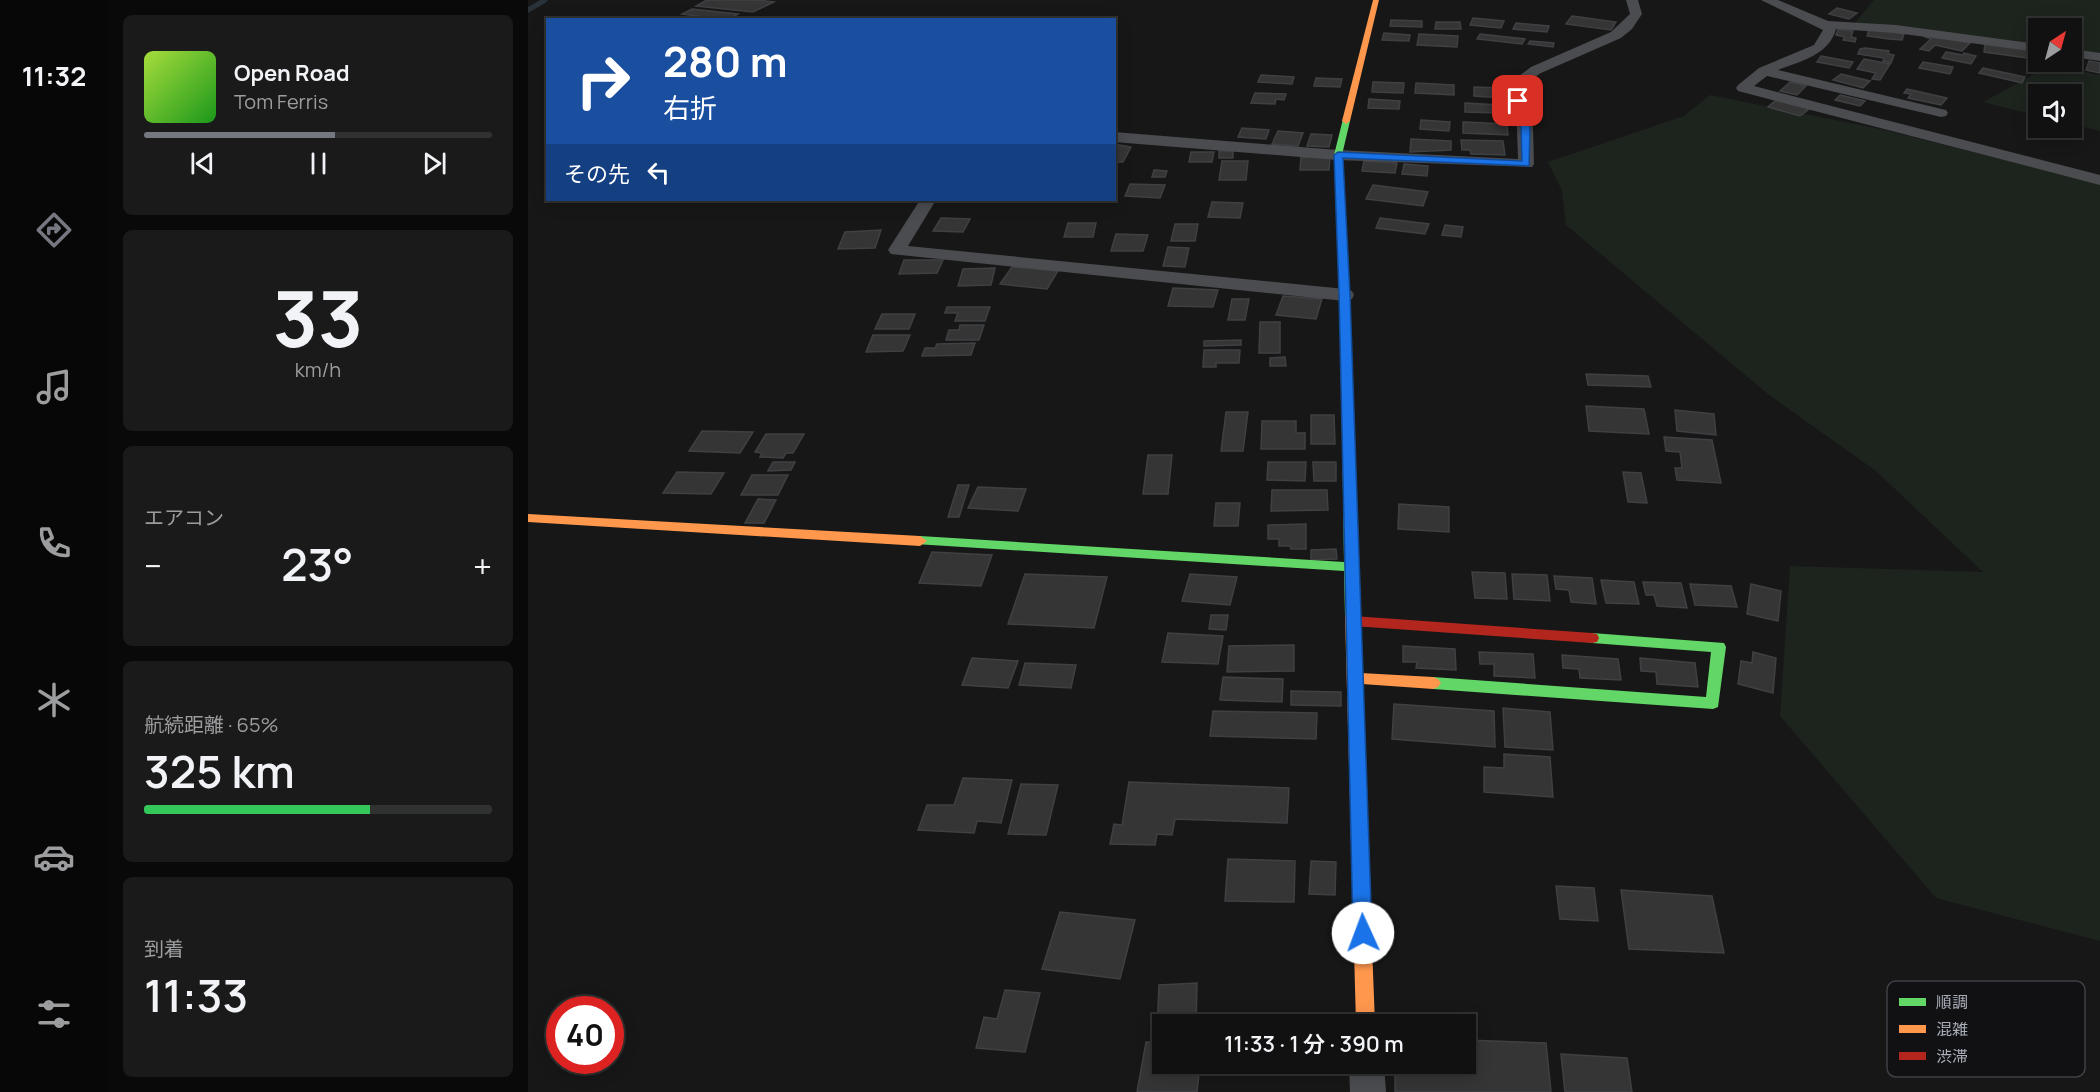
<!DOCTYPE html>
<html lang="ja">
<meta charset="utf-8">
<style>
body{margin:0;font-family:Manrope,"Noto Sans JP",sans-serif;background:#1a1a1a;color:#f1f3f6;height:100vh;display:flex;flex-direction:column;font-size:22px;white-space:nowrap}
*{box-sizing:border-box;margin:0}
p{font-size:20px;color:#9c9d9f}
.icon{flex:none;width:33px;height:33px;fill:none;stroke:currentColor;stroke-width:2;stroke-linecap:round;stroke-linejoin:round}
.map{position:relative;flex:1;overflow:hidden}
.sheet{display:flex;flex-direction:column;gap:15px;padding:15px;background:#090909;width:420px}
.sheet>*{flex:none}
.banner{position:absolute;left:18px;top:18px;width:570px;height:183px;border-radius:0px;box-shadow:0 3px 15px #0003,0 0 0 2px #303131;background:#1a4fa0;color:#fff;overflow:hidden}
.needle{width:39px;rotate:36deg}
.buttons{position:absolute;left:1500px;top:18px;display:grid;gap:12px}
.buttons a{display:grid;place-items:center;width:54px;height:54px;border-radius:0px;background:#111;box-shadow:0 3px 15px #0003,0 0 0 2px #303131;font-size:30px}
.speed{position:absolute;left:18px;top:996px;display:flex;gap:12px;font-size:30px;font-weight:700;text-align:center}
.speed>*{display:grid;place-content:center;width:78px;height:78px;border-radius:50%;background:#111;box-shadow:0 3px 15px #0003,0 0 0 2px #303131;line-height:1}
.speed .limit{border:9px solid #d22;background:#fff;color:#111}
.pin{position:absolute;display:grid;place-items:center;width:51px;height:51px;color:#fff;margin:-26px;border-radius:12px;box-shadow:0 3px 9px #0006}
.me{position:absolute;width:66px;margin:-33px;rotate:358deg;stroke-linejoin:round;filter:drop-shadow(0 0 4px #0008)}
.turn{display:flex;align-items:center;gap:21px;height:126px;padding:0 18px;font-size:27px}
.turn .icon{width:78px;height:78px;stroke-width:2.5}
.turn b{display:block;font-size:42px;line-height:51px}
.then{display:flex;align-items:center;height:57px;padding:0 18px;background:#0003;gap:12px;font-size:22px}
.big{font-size:45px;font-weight:600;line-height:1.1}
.sheet .widget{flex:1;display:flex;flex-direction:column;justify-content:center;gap:9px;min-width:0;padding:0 21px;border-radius:9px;background:#1a1a1a}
.sheet .dial{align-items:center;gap:0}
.dial b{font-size:78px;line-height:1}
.song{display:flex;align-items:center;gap:18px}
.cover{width:72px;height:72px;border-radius:9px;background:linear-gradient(135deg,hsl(80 70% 55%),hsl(120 70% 35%))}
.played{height:6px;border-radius:3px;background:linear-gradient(90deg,#757880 55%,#303131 55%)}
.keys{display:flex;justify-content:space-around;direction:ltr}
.heat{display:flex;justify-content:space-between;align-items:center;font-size:33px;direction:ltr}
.charge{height:9px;border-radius:4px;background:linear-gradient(90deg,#34c759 65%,#303131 0)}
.trip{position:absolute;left:624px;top:1014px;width:324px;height:60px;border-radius:0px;background:#111;box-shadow:0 3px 15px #0003,0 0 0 2px #303131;font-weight:600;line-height:60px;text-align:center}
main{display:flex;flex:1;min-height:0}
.tab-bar{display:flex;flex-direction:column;width:108px;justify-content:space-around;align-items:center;background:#070707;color:#9c9d9f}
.tab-bar .icon{width:42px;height:42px}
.tab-bar .selected{color:#757880}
.tab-bar b{font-size:27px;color:#f1f3f6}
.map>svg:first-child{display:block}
</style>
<main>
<nav class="tab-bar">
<b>11:32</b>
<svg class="icon selected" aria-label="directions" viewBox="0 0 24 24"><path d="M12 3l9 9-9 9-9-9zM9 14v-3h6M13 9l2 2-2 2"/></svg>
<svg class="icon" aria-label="music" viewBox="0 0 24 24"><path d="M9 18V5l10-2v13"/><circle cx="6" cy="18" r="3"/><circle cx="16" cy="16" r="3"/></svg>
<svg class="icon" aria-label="phone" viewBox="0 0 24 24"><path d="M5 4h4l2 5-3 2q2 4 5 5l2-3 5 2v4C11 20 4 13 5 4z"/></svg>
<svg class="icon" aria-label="climate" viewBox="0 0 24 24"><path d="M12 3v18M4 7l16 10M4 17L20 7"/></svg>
<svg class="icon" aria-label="car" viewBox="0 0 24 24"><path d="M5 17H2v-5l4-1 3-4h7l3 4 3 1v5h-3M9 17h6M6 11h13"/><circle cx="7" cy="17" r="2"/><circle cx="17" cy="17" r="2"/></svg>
<svg class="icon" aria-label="filters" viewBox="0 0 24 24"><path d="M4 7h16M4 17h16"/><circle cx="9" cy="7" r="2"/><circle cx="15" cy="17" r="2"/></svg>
</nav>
<section class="sheet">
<div class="widget">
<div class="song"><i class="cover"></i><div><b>Open Road</b><p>Tom Ferris</p></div></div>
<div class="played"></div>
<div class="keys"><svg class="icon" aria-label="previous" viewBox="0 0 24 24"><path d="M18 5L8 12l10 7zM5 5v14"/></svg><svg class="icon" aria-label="pause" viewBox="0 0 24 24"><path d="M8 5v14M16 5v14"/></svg><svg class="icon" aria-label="next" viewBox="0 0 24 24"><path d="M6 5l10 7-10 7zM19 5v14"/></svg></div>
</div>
<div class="widget dial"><b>33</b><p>km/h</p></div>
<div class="widget"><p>エアコン</p>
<div class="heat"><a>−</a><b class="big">23°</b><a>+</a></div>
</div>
<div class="widget"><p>航続距離 · 65%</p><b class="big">325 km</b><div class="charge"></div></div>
<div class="widget"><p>到着</p><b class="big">11:33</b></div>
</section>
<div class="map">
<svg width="1572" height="1092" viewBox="0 0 1572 1092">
<rect width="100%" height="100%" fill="#171717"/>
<g fill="#1d241e">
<polygon points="1346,0 1572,0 1572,54 1544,50 1544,28 1510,28 1510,46 1371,27 1325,25"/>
<polygon points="1521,66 1572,75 1572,131 1544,124 1544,94 1510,94 1510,116 1455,102"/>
<polygon points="1182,95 1357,130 1572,184 1572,941 1408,898 1252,716 1262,566 1455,572 1348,471 1240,394 1038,225 1034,191 1020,162 1156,116"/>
</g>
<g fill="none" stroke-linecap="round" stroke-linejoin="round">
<polyline stroke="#2a3239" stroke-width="5" points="0,10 17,0"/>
</g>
<g fill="#353536" stroke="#3f4043" stroke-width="1.5">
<polygon points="179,0 229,0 246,2 225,12 168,6"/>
<polygon points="1309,8 1329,13 1321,19 1301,14"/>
<polygon points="164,9 210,14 200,20 154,14"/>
<polygon points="1044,16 1088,22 1083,30 1038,24"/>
<polygon points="945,18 976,21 973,28 942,25"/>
<polygon points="863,20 894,21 894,27 862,26"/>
<polygon points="908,22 932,22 933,29 907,29"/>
<polygon points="988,23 1021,26 1019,32 985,29"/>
<polygon points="1310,29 1325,31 1323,37 1328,38 1327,42 1315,40 1317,37 1308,35"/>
<polygon points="1341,30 1355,31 1376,34 1374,40 1361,39 1339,36"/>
<polygon points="856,33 882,35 881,41 854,40"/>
<polygon points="891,34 930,36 929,47 889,45"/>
<polygon points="952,34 997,39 994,44 949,39"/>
<polygon points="1399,35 1442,43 1434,51 1407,45 1401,51 1392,49 1403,39 1397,37"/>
<polygon points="1002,41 1026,43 1025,47 1000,44"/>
<polygon points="1457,43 1499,49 1499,58 1456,52"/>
<polygon points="1337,48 1361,51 1360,54 1366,55 1363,63 1355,61 1356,58 1330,54 1332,49"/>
<polygon points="1418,52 1435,55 1436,53 1448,56 1443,64 1414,58"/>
<polygon points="1293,56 1325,62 1321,68 1289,62"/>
<polygon points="1336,59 1362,64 1352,80 1344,79 1348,73 1329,69"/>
<polygon points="1561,61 1572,63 1572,73 1558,70"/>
<polygon points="1395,62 1425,67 1422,74 1391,68"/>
<polygon points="1455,68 1497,77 1494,83 1451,73"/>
<polygon points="1313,74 1342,81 1335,88 1305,80"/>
<polygon points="733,75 766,77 764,84 730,82"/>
<polygon points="788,78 814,79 812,87 786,86"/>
<polygon points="845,82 876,83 875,93 844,92"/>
<polygon points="1262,82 1278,86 1269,95 1252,91"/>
<polygon points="888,83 926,85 926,95 887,93"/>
<polygon points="946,87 974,88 974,98 946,96"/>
<polygon points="1379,89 1419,98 1413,105 1380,98 1383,94 1376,93"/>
<polygon points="727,93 758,94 756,100 748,99 747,104 723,103"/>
<polygon points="1312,95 1337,101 1332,106 1307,100"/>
<polygon points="841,99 872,101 871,109 840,108"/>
<polygon points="1248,100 1281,109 1272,116 1240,107"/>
<polygon points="937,103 972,105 972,113 937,112"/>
<polygon points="893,120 922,122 921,131 892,129"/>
<polygon points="935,122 979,124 980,135 935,133"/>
<polygon points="714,128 741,130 738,139 710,137"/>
<polygon points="750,131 775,133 770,146 744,144"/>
<polygon points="783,134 804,135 801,147 779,146"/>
<polygon points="883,139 923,141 923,150 882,152"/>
<polygon points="933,140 975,141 977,155 943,154 942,150 934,150"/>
<polygon points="586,144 603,147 595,162 586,162"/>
<rect x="691" y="151" width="14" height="7"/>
<polygon points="663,152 686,152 684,162 661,162"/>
<polygon points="773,157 802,157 801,170 772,170"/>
<polygon points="694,161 720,161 718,180 691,180"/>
<polygon points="836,161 869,163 867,173 834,171"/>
<polygon points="876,164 900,166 899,176 874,174"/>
<polygon points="626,170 639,171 637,177 624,177"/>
<polygon points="602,184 637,185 632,198 597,196"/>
<polygon points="845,185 900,192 895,206 838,199"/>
<polygon points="684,202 715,203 712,218 680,217"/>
<polygon points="413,218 442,219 435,232 405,231"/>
<polygon points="852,218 901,224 897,234 848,228"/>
<polygon points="540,223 568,223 565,237 536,237"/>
<polygon points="647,224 670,224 667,241 643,241"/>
<polygon points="917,225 935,227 933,237 914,235"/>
<polygon points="353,230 347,248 310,249 317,232"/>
<polygon points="588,234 620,235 615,251 583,251"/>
<polygon points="640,247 661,248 657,267 635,266"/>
<polygon points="376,260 415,260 409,273 371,274"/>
<polygon points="484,267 530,271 519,289 472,284"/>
<polygon points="467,268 463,285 430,286 435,269"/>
<polygon points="645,288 690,290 685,307 640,306"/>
<polygon points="755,296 794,299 788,319 748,315"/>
<polygon points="704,299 721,299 717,320 700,320"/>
<polygon points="419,307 462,307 457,321 427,321 430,313 417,313"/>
<polygon points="354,314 387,314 381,329 347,329"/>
<polygon points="732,322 752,322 752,353 731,353"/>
<polygon points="432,325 456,325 451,340 418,340 421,330 431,330"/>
<polygon points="345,335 382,335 375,351 338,352"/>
<polygon points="713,340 713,345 676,346 676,341"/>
<polygon points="447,343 443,355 394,356 397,348 407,348 409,344"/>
<polygon points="676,350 712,350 711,363 688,363 688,367 675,367"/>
<polygon points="757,357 758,366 742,366 742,358"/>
<polygon points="1058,374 1120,376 1123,387 1060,385"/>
<polygon points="1058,406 1116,409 1121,434 1061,431"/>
<polygon points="1147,410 1186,414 1188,435 1149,431"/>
<polygon points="698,412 720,412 715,451 693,451"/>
<polygon points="783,415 806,415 807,444 783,444"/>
<polygon points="734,421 768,421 768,433 777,433 777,449 733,449"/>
<polygon points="174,431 225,432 212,453 161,451"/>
<polygon points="238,434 276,434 265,453 258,453 255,458 232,457 234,453 227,452"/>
<polygon points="1136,437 1184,440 1193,483 1149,480 1147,468 1154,468 1152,452 1138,451"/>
<polygon points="620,455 644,455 640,494 615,494"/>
<polygon points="245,462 267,462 263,470 240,471"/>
<polygon points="740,462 778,462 777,481 739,480"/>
<polygon points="785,462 808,462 808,481 786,481"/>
<polygon points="149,472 196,473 183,494 135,493"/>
<polygon points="1095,472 1113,473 1119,503 1100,502"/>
<polygon points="224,475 260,475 250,495 213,495"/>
<polygon points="430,485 441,485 431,517 420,517"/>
<polygon points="450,487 498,489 490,511 440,508"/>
<polygon points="744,490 799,490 800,510 743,511"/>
<polygon points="230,499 248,500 236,523 217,523"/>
<polygon points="688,503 712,503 710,526 686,526"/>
<polygon points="871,504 921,507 921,532 870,529"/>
<polygon points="778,524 778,549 763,549 762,546 751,546 751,539 740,539 740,525"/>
<polygon points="808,549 809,559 783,560 783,550"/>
<polygon points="404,552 464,555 453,586 391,583"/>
<polygon points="944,572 977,573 979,599 947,598"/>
<polygon points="497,574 579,577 566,628 480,624"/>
<polygon points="662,574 709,577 702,605 654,601"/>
<polygon points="984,574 1019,575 1022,601 986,599"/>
<polygon points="1026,576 1064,578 1068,604 1043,602 1041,590 1028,589"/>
<polygon points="1073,580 1106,582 1111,604 1078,603"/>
<polygon points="1115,582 1153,583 1159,608 1129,606 1126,595 1118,595"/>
<polygon points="1162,584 1203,586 1209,607 1167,605"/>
<polygon points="1223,584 1253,591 1250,621 1219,614"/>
<polygon points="683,615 700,615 698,630 681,629"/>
<polygon points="640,633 695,636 690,664 634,662"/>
<polygon points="766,645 766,671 699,672 701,646"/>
<polygon points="875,646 927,649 928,670 888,668 889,662 875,662"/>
<polygon points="951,652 1005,654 1007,678 966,676 966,664 952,664"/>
<polygon points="1225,652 1248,658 1245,693 1210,684 1213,661 1224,663"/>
<polygon points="1034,655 1090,659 1093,680 1052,678 1051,669 1035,668"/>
<polygon points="444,658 490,661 480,688 434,685"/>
<polygon points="1112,658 1167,663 1170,687 1129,684 1128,672 1113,671"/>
<polygon points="497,663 548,665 543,688 491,685"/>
<polygon points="695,677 755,679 754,702 692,700"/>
<polygon points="763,691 813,692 813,706 763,705"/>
<polygon points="866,704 966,711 967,747 864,739"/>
<polygon points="975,708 1022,712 1025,750 977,747"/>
<polygon points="685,711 789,713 788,739 682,736"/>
<polygon points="976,754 1022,757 1025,797 956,792 956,767 976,768"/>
<polygon points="435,778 484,780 473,823 449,821 446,833 390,830 399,805 426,805"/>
<polygon points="601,782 761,788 759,823 647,819 644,835 629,834 627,845 582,844 586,824 594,825"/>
<polygon points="493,784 530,785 518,835 480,834"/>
<polygon points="700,859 767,861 766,902 697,901"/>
<polygon points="783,861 808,862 807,895 781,894"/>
<polygon points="1028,886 1066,888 1070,921 1032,919"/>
<polygon points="1093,890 1184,896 1196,953 1101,949"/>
<polygon points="532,912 607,920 592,979 514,969"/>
<polygon points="669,983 668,1024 634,1024 634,1032 629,1033 631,985"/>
<polygon points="477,990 512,993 497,1052 448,1048 456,1017 469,1019"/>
<polygon points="938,1040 1018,1043 1023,1092 867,1092 867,1064 938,1064"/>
<polygon points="618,1042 634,1042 634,1064 672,1064 669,1092 609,1092"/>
<polygon points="1033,1054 1099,1058 1104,1092 1037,1092"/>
</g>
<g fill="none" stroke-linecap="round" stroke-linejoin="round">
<g fill="#4b4c50" fill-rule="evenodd">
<polygon points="1098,0 1110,0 1114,14 1104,29 1093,38 1013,73 1001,81 997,101 1005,128 1006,164 1004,167 810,160 586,142 586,132 810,150 990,159 989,128 983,101 987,79 1003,67 1083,32 1102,14"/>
<path d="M1233,0h17l50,21 68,4 142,19v8l-142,-19 -60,-4c-7,26 -35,32 -58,41l168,40 2,3 -2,3 -5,1 -174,-41 -13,10 346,89v10l-362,-94 -2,-3 2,-3 21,-17 55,-23 9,-15z"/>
<polygon points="1544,49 1572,53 1572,61 1544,57"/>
<polygon points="392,200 408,200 380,246 817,289 824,291 826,295 824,299 817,301 363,254 360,250"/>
<polygon points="821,1064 856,1064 858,1092 822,1092"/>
</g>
<g fill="#63d668" fill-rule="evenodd">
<polygon points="815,119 822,121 814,155 822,295 831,616 829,620 819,620 817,616 816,571 387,544 385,541 392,536 816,562 812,295 806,155"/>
<polygon points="1064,633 1196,643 1198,647 1190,707 1185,709 905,689 900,687 897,683 900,679 905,677 1178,697 1183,652 1064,643 1059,642 1057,638 1059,634"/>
</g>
<g fill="#ff974d" fill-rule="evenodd">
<polygon points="845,0 851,0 822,121 818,124 814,121"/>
<polygon points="0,514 392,536 399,541 392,546 0,522"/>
<polygon points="824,611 829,612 831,616 833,673 905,677 910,679 913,683 910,687 905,689 834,684 847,1024 828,1024 817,616 819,612"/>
</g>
<polygon fill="#b3261e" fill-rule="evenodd" points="825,616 1064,633 1069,634 1071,638 1069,642 1064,643 825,626 820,625 818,621 820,617"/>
</g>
<polygon fill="#1a73e8" stroke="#114b97" stroke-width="1.5" points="990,99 994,101 1002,128 1001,166 815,158 822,295 844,933 841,939 835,941 828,939 825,933 811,295 806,155 810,152 994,161 993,128 986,101"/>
<rect x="1359" y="981" width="198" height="96" rx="9" fill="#111113" stroke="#3e4045" stroke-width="1.5"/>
<rect x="1371" y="998" width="27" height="8" fill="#63d668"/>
<rect x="1371" y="1025" width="27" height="8" fill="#ff974d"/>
<rect x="1371" y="1052" width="27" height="8" fill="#b3261e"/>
<g font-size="16" fill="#a8adb8">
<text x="1408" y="1008">順調</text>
<text x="1408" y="1035">混雑</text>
<text x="1408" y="1062">渋滞</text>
</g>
</svg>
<div class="buttons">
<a><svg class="needle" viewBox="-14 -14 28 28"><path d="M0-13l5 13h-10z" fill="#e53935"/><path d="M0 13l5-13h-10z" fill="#9c9d9f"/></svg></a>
<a><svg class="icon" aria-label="sound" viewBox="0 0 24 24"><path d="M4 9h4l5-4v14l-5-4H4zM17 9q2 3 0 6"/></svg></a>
</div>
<div class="speed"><div class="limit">40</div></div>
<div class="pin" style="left:990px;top:101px;background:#d93025"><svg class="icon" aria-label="arrive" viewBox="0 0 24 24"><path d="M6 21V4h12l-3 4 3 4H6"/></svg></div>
<svg class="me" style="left:835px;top:933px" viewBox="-20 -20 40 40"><circle r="19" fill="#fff"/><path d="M0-13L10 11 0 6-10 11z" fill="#1a73e8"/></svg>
<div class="trip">11:33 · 1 分 · 390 m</div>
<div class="banner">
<div class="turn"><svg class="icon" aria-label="right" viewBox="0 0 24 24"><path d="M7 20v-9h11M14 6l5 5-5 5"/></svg><div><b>280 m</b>右折</div></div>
<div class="then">その先<svg class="icon" aria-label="left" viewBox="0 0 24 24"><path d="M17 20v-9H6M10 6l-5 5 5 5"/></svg></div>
</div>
</div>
</main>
